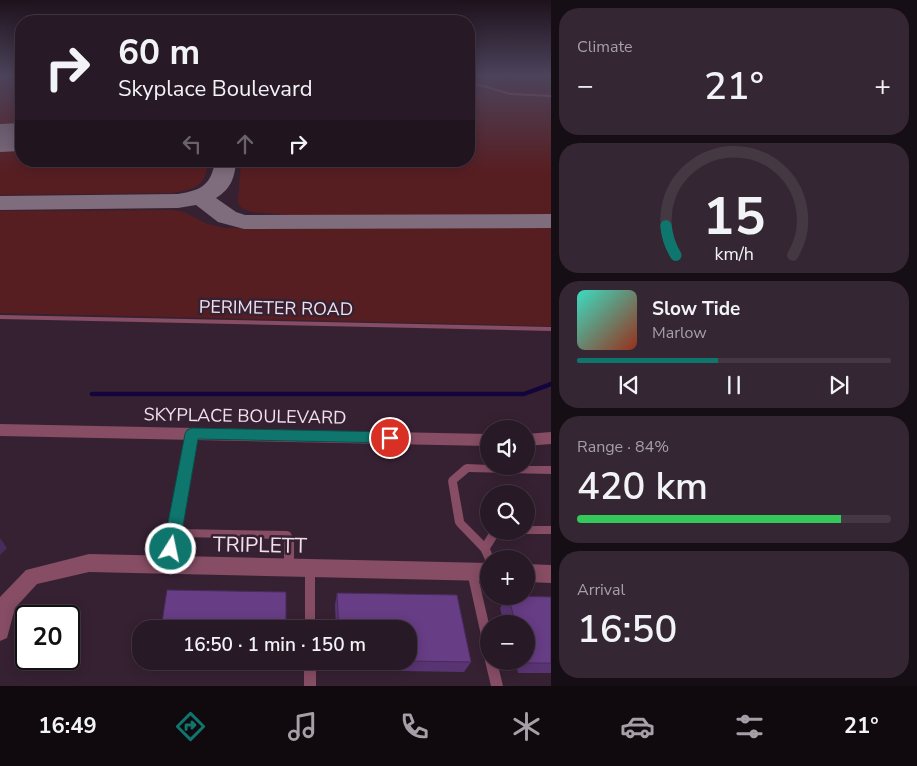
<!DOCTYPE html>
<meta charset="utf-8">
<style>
body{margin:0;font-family:"Nunito Sans",sans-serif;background:#342632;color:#f1f3f6;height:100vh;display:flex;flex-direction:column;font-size:19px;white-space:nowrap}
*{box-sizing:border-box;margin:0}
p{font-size:16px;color:#a5a0a7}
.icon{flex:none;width:28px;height:28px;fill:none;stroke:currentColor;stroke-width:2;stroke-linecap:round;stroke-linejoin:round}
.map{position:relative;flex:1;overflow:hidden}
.side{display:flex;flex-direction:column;gap:8px;padding:8px;background:#160e15;width:366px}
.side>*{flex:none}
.top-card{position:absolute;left:15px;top:15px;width:460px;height:152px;border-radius:20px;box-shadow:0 2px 12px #0003,0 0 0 1px #443843;background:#281926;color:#f1f3f6;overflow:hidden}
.fabs{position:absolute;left:480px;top:420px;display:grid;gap:10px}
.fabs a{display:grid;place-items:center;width:55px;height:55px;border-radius:50%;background:#281926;box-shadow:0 2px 12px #0003,0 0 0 1px #443843;font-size:25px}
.speed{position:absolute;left:15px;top:605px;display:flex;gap:10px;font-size:25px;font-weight:700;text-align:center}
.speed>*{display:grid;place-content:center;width:65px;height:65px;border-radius:50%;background:#281926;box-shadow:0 2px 12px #0003,0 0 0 1px #443843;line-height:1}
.speed .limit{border:2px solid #111;border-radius:8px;background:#fff;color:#111}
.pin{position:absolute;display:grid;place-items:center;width:42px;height:42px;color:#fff;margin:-21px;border:2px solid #fff;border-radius:50%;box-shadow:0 1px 5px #0007}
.me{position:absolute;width:55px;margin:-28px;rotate:10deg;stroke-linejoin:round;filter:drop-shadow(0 0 4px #0008)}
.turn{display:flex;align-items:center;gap:18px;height:105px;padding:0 20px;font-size:22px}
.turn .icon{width:65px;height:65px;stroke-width:2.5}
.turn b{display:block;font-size:35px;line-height:42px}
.lanes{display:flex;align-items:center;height:48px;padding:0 20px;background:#0003;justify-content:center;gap:25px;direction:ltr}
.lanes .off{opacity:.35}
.big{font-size:38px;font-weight:600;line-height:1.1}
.side .widget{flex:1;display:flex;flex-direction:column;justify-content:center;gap:8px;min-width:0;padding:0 18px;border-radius:20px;background:#342632}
.side .dial{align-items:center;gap:0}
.dial svg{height:130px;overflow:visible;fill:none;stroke:#443843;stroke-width:7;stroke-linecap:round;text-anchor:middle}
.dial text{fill:#f1f3f6;stroke:none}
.song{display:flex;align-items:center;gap:15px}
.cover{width:60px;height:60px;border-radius:8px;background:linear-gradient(135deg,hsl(170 70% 55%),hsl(10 70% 35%))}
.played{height:5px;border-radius:2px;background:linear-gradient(90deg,#0f766e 45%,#443843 45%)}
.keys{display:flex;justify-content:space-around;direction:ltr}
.heat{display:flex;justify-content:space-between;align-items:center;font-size:28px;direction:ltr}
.charge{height:8px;border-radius:4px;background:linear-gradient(90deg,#34c759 84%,#443843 0)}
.trip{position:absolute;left:132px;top:620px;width:285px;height:50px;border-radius:20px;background:#281926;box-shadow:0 2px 12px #0003,0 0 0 1px #443843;font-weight:600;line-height:50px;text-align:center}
.dock{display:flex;height:80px;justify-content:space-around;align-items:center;background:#100a0f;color:#a5a0a7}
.dock .icon{width:35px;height:35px}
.dock .active{color:#0f766e}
.dock b{font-size:22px;color:#f1f3f6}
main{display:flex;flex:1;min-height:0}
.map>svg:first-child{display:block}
</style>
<main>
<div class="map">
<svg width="551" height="686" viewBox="0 0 551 686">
<rect width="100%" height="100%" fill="#362133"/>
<g fill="#571e22">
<rect x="0" y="75" width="21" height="56"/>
<polygon points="469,75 551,75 551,215 299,216 251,212 242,208 238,203 241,161 469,161"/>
<path d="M0,144h21v17h188c-5,26 -12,27 -36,32l-173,2z"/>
<polygon points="173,210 184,212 207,224 225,228 551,227 551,326 0,313 0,211"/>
</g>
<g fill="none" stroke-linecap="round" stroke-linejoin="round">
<polyline stroke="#13053c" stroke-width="4.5" points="92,394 524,394 551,384"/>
<path fill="#7f6c7c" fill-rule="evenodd" d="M215,161h21c-1,16 -5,28 -20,37l20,14 9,3 306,-1v14l-307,1 -26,-7 -22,-17 -18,3 -178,2v-14l178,-2c24,-4 33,-9 37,-33z"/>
<polygon fill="#7f6c7c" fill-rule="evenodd" points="21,123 21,151 0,152 0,124"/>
<g fill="#864d64" fill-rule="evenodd">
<polygon points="469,81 511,93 551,95 551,97 511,95 469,83"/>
<polygon points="0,315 551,327 551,331 0,319"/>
<polygon points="192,431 195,432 196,434 179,529 287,531 290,532 294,539 294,566 292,569 289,571 286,569 284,566 284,539 178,537 171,567 168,569 165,567 163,564 188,434 189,432"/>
<polygon points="467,464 489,465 489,466 551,466 551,474 469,472 457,482 464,521 484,541 490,531 501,531 490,549 494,559 489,559 489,564 486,562 481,551 457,526 455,523 448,481 449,478 464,465"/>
<polygon points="526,526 551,526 551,534 526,534 523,533 522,531 526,531"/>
<polygon points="310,564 314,566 315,569 315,629 305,629 305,569 306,566"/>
<polygon points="472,567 476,569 477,572 489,624 489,654 485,653 484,649 467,572 468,569"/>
<polygon points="489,656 489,661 497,661 503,686 491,686 485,661 487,657"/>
<rect x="304" y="661" width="12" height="25"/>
</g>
<g fill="#864d64" fill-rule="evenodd">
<polygon points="0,424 489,434 489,446 0,436"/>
<polygon points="551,432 551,444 526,446 526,434"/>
<polygon points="89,554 489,563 489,581 89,572 37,584 15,608 7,638 0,641 0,597 26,570"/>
<polygon points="526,564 551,565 551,583 526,582"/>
</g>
</g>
<g fill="#593472">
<polygon points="337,593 457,595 471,662 464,672 339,670 338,661 409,661 409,629 336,629 335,605"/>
<polygon points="508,596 551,597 551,673 518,673 515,661 526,661 526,624 504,624 500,608"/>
<polygon points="159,661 286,661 285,668 161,665"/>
</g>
<polygon fill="#482b5d" points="0,538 7,548 0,555"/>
<g fill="#673d85" stroke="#482b5d">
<polygon points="167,590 286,592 286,629 161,629"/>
<polygon points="337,593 457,595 471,662 409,661 409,629 339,629"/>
<polygon points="508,596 551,597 551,663 527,663 526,660 526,624 516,624"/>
</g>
<linearGradient id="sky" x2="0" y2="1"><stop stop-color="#1e121c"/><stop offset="0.44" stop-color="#4c435b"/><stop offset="1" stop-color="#4c435b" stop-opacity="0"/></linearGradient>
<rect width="551" height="171" fill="url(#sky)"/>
<polygon fill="#0f766e" stroke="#0a4d48" points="192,428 390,432 395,434 396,438 395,442 390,443 198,439 179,549 176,554 171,557 165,554 163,549 185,434 187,430"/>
<g text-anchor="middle" stroke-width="5" stroke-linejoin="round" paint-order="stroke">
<g font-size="18" fill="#efe0ec" stroke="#362133">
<text transform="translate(276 308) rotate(1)" y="6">PERIMETER ROAD</text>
<text transform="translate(245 416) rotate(1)" y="6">SKYPLACE BOULEVARD</text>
</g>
<g font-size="21" fill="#efe0ec" stroke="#362133">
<text transform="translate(260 545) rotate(1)" y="7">TRIPLETT</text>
</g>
</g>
</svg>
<div class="fabs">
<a><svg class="icon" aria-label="sound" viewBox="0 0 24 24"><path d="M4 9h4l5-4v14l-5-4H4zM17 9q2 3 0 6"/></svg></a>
<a><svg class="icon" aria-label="search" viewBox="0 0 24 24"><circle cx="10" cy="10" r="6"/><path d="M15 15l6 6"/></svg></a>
<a>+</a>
<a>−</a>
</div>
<div class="speed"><div class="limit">20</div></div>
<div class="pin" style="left:390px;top:438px;background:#d93025"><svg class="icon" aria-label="arrive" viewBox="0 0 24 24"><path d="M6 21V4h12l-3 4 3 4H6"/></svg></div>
<svg class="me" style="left:171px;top:549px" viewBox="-20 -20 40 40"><circle r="17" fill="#0f766e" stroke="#fff" stroke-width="3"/><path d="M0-11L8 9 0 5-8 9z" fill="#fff"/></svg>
<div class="trip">16:50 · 1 min · 150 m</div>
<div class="top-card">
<div class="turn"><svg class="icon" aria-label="right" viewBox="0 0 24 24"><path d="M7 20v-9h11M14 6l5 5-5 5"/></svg><div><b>60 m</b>Skyplace Boulevard</div></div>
<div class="lanes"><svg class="icon off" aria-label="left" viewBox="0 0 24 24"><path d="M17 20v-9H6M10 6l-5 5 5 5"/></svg><svg class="icon off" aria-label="ahead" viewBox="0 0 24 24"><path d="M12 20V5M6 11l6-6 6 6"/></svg><svg class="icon" aria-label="right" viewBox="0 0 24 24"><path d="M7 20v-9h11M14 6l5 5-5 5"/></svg></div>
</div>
</div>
<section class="side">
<div class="widget"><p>Climate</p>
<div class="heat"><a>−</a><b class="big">21°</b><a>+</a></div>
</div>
<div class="widget dial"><svg viewBox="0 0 100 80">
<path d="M14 69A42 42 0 1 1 86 69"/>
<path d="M14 69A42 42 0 0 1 8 51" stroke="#0f766e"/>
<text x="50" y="56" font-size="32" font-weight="700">15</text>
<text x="50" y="72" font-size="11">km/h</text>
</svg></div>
<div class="widget">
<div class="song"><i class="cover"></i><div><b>Slow Tide</b><p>Marlow</p></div></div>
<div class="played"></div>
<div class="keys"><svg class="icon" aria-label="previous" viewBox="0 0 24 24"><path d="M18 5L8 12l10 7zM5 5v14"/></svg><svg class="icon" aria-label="pause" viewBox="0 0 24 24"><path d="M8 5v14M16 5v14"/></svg><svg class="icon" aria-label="next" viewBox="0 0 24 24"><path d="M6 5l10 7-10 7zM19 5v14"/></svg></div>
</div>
<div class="widget"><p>Range · 84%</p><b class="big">420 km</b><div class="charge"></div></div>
<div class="widget"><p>Arrival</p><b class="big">16:50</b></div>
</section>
</main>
<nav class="dock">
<b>16:49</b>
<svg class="icon active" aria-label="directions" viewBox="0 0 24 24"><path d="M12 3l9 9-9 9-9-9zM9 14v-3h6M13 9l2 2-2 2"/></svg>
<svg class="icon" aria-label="music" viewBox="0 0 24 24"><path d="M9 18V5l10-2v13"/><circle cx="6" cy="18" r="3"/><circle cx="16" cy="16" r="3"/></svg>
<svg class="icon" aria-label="phone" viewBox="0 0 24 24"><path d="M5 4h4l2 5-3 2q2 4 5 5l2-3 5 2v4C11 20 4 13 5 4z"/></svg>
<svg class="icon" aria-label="climate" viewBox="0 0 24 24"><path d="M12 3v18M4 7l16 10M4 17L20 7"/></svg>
<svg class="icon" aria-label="car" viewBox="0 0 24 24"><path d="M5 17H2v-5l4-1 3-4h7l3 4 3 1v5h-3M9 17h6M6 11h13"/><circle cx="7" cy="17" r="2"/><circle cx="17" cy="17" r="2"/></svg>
<svg class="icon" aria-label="filters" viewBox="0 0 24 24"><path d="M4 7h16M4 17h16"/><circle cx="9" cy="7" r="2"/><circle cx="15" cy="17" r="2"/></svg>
<b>21°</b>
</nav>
